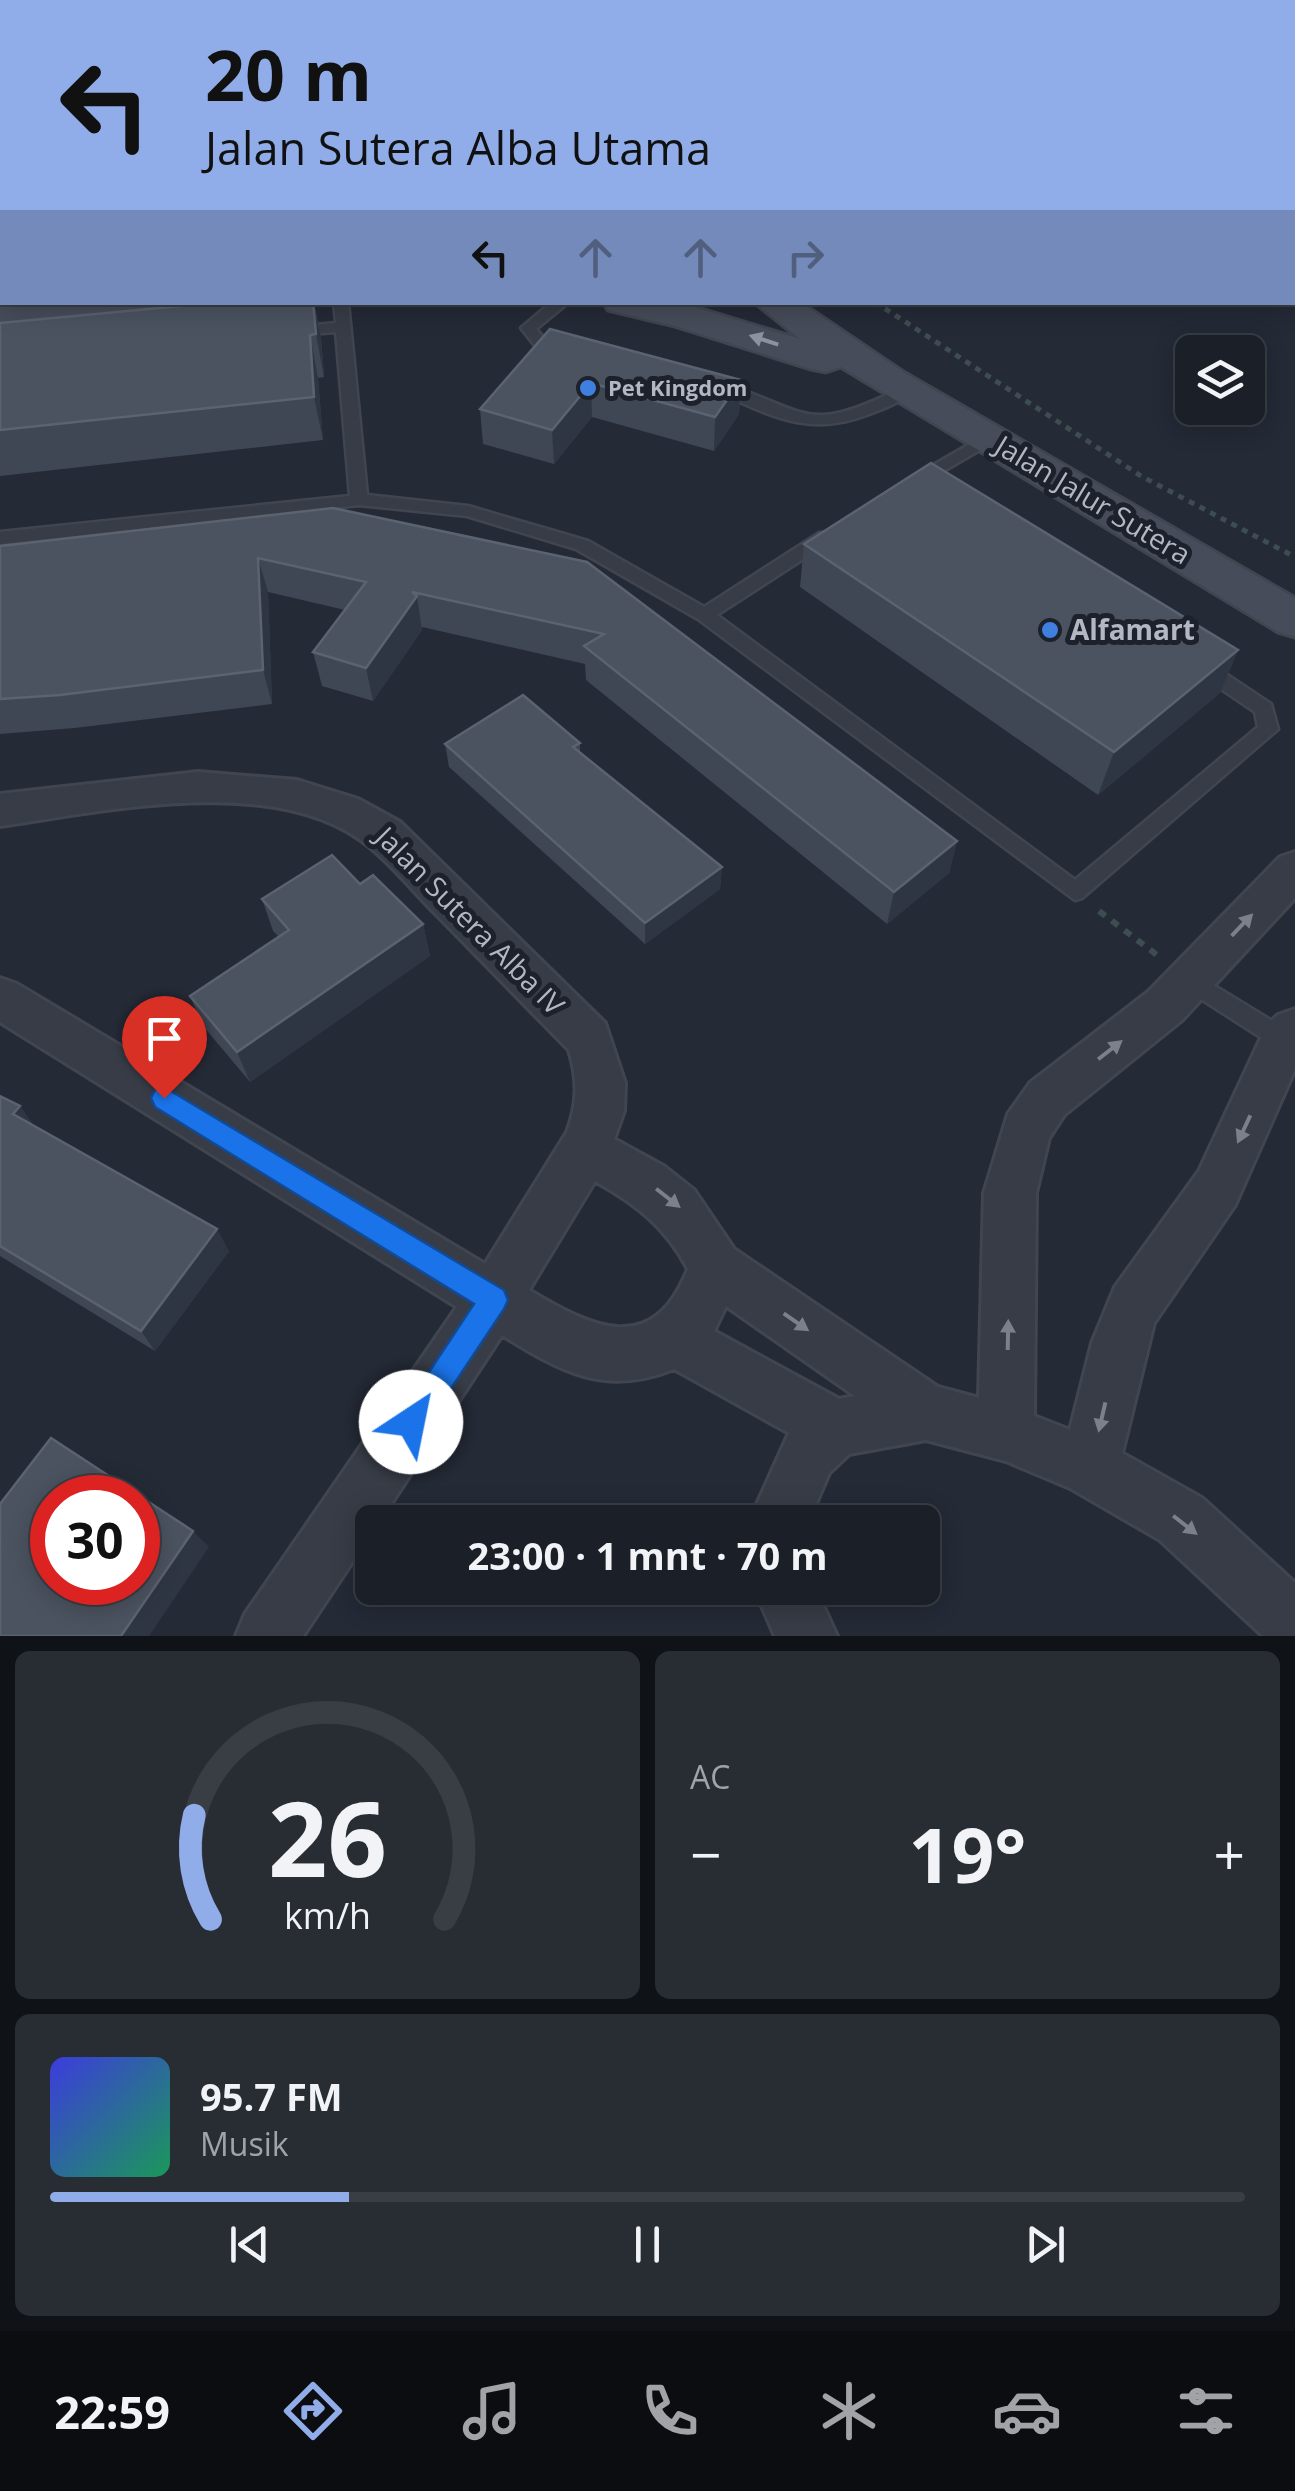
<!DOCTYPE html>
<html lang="id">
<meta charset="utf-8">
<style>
body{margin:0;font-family:"Open Sans",sans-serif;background:#282d34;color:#f1f3f6;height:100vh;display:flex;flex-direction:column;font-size:38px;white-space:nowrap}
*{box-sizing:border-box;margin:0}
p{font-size:32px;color:#a0a3a8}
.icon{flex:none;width:55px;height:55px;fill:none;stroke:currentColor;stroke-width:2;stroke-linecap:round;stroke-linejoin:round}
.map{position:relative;height:1636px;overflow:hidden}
.sheet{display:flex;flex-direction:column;gap:15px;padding:15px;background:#0f1216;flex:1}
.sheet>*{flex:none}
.top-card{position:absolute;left:0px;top:0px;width:1295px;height:305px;box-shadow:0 5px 25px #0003,0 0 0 2px #393e45;background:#90ade9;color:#111;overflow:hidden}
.tools{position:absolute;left:1175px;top:335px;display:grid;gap:20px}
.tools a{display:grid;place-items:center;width:90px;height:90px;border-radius:15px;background:#1b2028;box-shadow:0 5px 25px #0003,0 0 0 2px #393e45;font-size:50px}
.speed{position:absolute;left:30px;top:1475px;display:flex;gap:20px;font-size:50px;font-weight:700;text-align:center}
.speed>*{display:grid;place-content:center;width:130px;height:130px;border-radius:50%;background:#1b2028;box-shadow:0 5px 25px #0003,0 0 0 2px #393e45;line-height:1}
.speed .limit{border:15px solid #d22;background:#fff;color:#111}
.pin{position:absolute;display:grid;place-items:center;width:85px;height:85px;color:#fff;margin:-102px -42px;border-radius:50% 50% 50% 0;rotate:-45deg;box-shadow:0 0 10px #0007}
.pin .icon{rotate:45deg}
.me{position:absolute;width:110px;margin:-55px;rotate:34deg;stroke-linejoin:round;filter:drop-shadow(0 0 8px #0008)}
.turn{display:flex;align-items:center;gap:35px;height:210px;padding:0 40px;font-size:45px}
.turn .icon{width:130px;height:130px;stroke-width:2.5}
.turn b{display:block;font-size:70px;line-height:85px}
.lanes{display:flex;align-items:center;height:95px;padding:0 40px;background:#0003;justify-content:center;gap:50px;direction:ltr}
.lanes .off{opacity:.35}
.big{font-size:75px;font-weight:700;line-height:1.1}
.sheet .tile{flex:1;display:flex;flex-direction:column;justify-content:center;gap:15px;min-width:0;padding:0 35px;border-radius:15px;background:#282d34}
.sheet .dial{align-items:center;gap:0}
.dial svg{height:260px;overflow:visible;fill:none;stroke:#393e45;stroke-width:7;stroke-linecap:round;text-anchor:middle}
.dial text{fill:#f1f3f6;stroke:none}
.song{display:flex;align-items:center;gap:30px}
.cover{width:120px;height:120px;border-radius:15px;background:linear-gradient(135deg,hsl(240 70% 55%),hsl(150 70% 35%))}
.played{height:10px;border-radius:5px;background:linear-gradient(90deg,#90ade9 25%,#393e45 25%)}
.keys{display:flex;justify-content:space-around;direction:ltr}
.heat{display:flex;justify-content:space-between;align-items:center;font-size:55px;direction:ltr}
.sheet .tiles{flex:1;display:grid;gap:15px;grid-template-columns:1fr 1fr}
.tile:last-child{grid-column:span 2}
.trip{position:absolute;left:355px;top:1505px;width:585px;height:100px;border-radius:15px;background:#1b2028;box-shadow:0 5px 25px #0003,0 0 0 2px #393e45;font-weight:700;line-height:100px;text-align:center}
.dock{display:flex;height:160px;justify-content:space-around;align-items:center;background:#0b0d10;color:#a0a3a8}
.dock .icon{width:70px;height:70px}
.dock .active{color:#90ade9}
.dock b{font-size:45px;color:#f1f3f6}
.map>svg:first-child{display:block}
</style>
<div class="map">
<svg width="1295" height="1636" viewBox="0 0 1295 1636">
<rect width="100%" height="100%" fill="#242a36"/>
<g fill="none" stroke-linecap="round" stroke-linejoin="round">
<g stroke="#404550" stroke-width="5">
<g id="service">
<polygon points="334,302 348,302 367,495 468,506 588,541 704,607 819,533 831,533 831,541 717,615 1075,880 1258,727 1255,712 1199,674 1196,669 1199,664 1211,664 1271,704 1278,729 1082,898 1075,900 698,619 576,549 467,516 359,505 0,544 0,532 350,496 336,332 296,335 289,331 296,327 336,323"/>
<polygon points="552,302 569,302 536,329 550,345 569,349 569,355 540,352 521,328"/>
<path d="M718,382c92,28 85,55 183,6l5,-2 8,5c-12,10 -28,17 -42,22 -63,26 -102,2 -159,-23v-6z"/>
<polygon points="989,433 995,435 995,441 923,483 911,483 909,479"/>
<polygon points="1190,971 1292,1033 1295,1040 1292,1047 1284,1050 1276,1047 1182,987 1179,980 1182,973"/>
</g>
</g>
<g stroke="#404550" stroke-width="6">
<g id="minor">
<path d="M198,772l99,8 61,19 42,23 205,201 20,60 -1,28 -10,28 51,28 29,23 40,59 204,138 41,11 5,-205 24,-79 22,-31 118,-91 132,-135 15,-5v46l-113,122 -118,95 -15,23 -13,55 -2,223 36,14 22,-87 23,-56 84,-116 68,-146 11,-10 17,-6v60l-60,136 -81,118 -32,130 80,45 93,85v53h-32l-103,-96 -90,-52 -64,-27 -80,-21 -77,14 -20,19 -21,49h-59l40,-89 -115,-64c-69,28 -114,2 -172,-34l-123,187h-7v10l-69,104h-67l9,-22 212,-307 -457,-285v-44l17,6 468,280 82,-132c11,-29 11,-53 2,-82 -45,-46 -89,-91 -134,-137 -21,-21 -41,-46 -64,-65 -90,-77 -265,-37 -371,-22v-32zM595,1181c40,22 71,46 93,88 -35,89 -96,59 -159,21zM726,1306l129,90 -16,3 -125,-68z"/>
<polygon points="754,1588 815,1588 837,1636 775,1636"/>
</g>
</g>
<g stroke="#404550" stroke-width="5">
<g id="secondary">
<polygon points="550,0 580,0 581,2 551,2"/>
<polygon points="0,301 2,302 157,302 152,310 138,314 0,325"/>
<polygon points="603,302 678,302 800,339 754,302 800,302 905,373 1295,598 1295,637 1278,632 841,367 826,372 811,369 675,326 608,310"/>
</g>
</g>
<polyline stroke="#3e4d4f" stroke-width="5" stroke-dasharray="6 6" stroke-linecap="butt" points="875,302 1141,476 1295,557"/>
<polyline stroke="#3e4d4f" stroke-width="6" stroke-dasharray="8 8" stroke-linecap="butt" points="1099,911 1157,955"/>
<use href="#service" fill="#373c46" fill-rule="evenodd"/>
<use href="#minor" fill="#373c46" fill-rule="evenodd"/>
<use href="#secondary" fill="#464c59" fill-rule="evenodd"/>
</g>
<g fill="#3f4654">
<polygon points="223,302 314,302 321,337 324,377 318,378 323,440 0,476 0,323"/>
<polygon points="550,329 741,380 739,414 714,451 592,417 554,464 483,444 480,409"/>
<polygon points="804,544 1238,650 1220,693 1098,795 800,587"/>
<polygon points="0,546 587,562 957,841 949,873 887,924 586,680 585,664 422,627 422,630 373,701 322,686 313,652 345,610 268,592 272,704 75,728 0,734"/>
<polygon points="580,743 580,753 722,867 720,889 645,944 449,767 445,744"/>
<polygon points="360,884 423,924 430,956 250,1082 203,1026 190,996 279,937 273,931 262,899"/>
<polygon points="0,1096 20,1106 33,1125 229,1251 155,1351 0,1256"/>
</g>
<g fill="#2f3643">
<polygon points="313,302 321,337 324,377 316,334"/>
<polygon points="310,335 318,378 323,440 314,397"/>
<polygon points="741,380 739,414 714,451 715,417"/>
<polygon points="591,383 592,417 554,464 552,430"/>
<polygon points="258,558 268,592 272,704 263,670"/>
<polygon points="417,596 422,630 373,701 366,668"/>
<polygon points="1238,650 1220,693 1098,795 1114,752"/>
<polygon points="957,841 949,873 887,924 894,892"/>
<polygon points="722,867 720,889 645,944 645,923"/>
<polygon points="423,924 430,956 250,1082 237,1052"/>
<polygon points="20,1106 36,1130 13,1114"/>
<polygon points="217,1229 229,1251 155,1351 141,1331"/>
<polygon points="193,1531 209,1547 149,1636 121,1636"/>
</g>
<g fill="#4b5360" stroke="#5b6270" stroke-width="2.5" fill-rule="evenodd">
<polygon points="223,302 313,302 316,334 310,335 314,397 0,430 0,323"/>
<polygon points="550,329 741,380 715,417 591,383 552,430 480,409"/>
<polygon points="931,463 1238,650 1114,752 804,544"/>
<polygon points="333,508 587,562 957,841 894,892 584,646 604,634 412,592 417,596 366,668 313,652 366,582 258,558 263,670 60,695 0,699 0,546"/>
<polygon points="523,695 580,743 573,747 722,867 645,923 445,744"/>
<polygon points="332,855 360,884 373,875 423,924 237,1052 190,996 289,930 262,899"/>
<polygon points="0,1096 20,1106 13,1114 217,1229 141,1331 0,1246"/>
<path d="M51,1438l142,93 -72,105h-121v-132zM52,1498h86v84h-86z"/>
</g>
<defs><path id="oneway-solid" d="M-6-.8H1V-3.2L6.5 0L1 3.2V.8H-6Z" transform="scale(2.5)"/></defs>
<use fill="#8c929e" href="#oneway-solid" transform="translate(764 340) rotate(-162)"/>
<g fill="#7b808b">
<use href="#oneway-solid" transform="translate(1242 925) rotate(-46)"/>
<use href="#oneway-solid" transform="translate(1110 1050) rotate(-38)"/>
<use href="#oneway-solid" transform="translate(1244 1129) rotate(115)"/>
<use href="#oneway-solid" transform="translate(668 1198) rotate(38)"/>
<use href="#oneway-solid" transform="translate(796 1322) rotate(35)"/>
<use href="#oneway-solid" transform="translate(1008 1335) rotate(-89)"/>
<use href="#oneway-solid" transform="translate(1102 1417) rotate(103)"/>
<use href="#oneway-solid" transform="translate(1185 1525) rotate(38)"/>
</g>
<polygon fill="#1a73e8" stroke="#114b97" stroke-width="2.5" points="164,1087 504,1290 508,1300 504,1309 422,1432 411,1437 400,1432 396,1422 474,1304 155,1107 151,1098 155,1090"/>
<g fill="#3f7fe0" stroke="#1c212b" stroke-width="4">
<circle cx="588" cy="388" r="10"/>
<circle cx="1050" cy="630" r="10"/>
</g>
<g text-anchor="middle" stroke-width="10" stroke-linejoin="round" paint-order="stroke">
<g font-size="22" font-weight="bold" fill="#b2b7c3" stroke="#1c212b" text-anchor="start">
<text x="608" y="396">Pet Kingdom</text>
</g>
<g font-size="28" fill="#b2b7c3" stroke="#1c212b">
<text transform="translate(1093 500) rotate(31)" y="10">Jalan Jalur Sutera</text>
<text transform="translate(470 921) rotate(45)" y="10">Jalan Sutera Alba IV</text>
</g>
<g font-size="28" font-weight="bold" fill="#b2b7c3" stroke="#1c212b" text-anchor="start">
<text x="1070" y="640">Alfamart</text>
</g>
</g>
</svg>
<div class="tools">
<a><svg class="icon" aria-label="layers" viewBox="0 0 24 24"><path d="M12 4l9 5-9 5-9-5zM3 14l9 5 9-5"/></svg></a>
</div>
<div class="speed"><div class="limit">30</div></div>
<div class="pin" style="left:164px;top:1098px;background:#d93025"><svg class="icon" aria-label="arrive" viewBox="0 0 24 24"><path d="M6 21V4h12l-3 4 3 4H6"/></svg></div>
<svg class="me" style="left:411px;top:1422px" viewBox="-20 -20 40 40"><circle r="19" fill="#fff"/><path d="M0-13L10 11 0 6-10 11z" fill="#1a73e8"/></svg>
<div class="trip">23:00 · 1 mnt · 70 m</div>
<div class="top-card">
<div class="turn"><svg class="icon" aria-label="left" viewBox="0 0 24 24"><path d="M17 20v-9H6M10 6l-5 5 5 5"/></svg><div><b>20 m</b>Jalan Sutera Alba Utama</div></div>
<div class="lanes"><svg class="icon" aria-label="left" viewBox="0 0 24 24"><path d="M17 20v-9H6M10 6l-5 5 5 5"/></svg><svg class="icon off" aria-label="ahead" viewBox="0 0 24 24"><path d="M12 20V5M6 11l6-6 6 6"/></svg><svg class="icon off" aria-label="ahead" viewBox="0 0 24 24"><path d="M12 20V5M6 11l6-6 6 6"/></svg><svg class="icon off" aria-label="right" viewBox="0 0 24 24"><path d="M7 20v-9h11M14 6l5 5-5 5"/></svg></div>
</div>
</div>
<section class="sheet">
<div class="tiles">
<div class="tile dial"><svg viewBox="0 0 100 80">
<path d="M14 69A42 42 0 1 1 86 69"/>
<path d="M14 69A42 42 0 0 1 9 37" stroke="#90ade9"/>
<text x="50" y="56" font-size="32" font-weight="700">26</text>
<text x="50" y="72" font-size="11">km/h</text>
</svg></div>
<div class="tile"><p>AC</p>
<div class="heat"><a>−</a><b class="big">19°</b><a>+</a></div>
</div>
<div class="tile">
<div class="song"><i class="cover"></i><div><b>95.7 FM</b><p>Musik</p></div></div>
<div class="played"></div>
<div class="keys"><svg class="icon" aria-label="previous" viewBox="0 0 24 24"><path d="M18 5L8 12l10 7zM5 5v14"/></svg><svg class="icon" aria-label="pause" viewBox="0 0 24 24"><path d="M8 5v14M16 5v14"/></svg><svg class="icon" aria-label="next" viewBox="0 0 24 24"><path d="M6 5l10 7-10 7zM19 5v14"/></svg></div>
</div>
</div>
</section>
<nav class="dock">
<b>22:59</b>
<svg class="icon active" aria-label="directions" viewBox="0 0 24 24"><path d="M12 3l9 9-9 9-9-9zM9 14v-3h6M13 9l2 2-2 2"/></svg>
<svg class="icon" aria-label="music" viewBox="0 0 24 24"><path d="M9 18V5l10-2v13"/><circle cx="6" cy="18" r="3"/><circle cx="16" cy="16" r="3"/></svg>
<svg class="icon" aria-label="phone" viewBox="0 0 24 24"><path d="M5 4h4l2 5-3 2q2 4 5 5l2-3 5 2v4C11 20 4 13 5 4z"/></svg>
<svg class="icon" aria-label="climate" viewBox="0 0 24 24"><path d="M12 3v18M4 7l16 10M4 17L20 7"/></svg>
<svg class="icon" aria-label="car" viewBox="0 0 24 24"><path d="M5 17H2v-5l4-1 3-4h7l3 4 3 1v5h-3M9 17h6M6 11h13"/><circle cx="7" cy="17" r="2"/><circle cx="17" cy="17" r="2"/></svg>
<svg class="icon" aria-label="filters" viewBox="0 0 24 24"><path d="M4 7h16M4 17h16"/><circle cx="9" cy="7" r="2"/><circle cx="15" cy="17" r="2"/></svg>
</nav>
